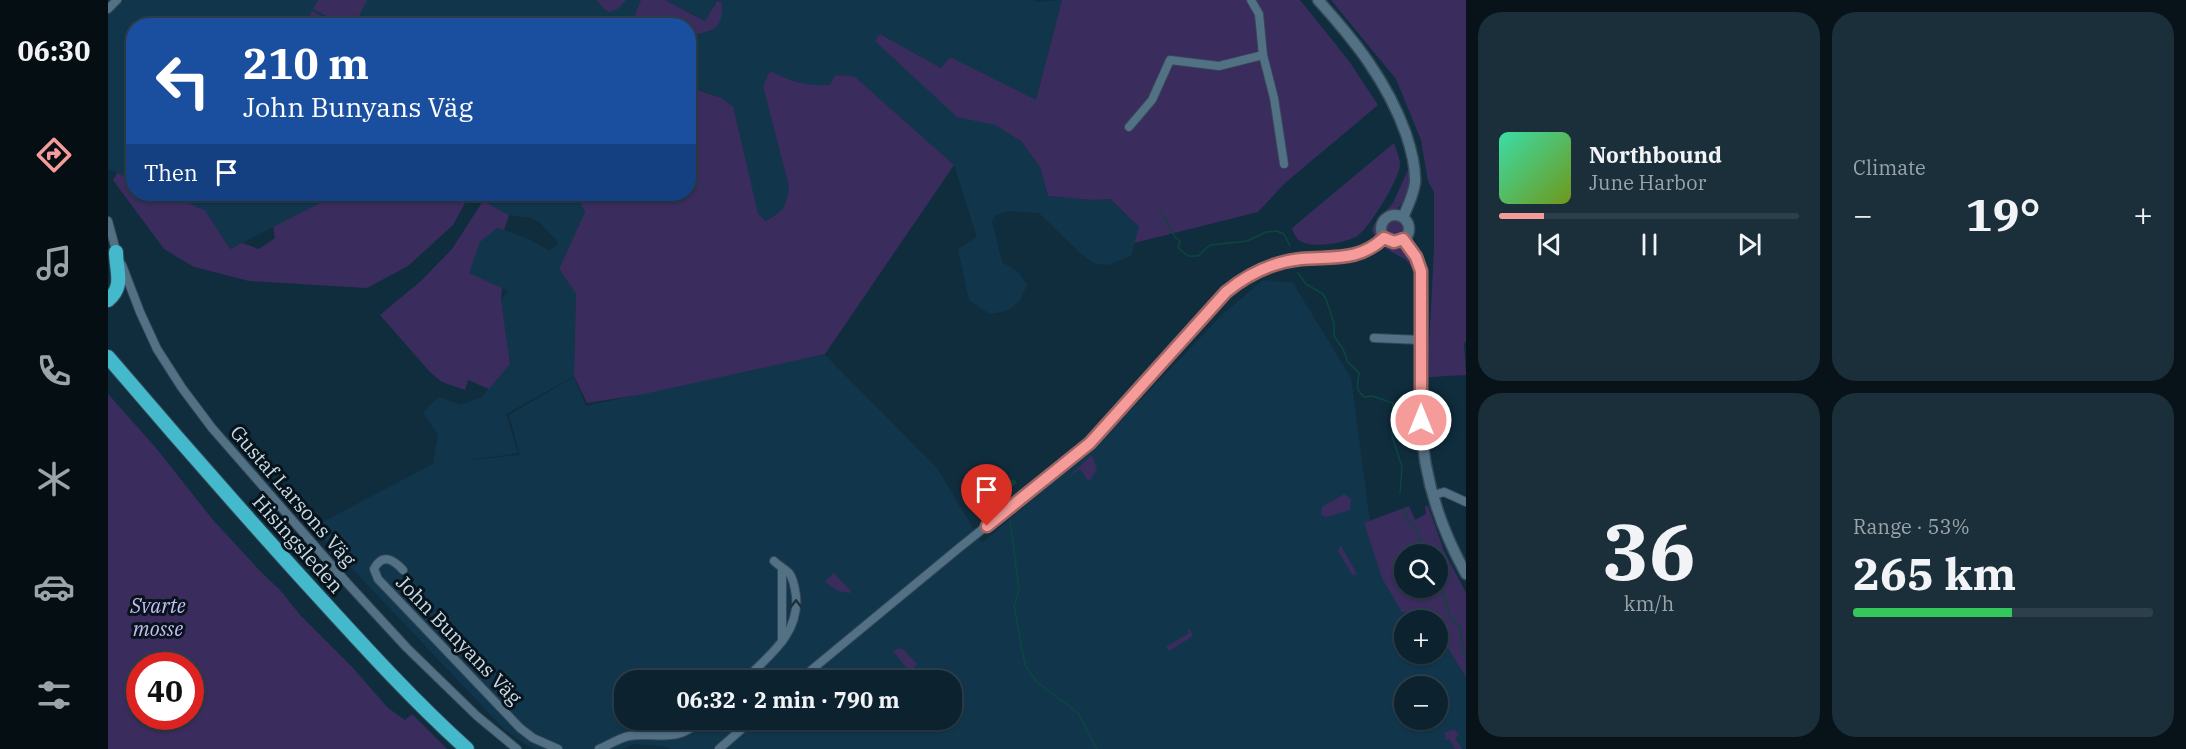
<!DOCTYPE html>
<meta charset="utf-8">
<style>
body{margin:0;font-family:"IBM Plex Serif",serif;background:#1a2f3a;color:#f1f3f6;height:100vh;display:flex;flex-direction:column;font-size:22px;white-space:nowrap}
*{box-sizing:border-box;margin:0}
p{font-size:20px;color:#9aa4aa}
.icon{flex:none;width:33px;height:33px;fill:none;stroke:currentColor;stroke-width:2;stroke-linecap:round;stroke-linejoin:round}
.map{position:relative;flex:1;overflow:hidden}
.sheet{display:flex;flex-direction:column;gap:12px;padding:12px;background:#071319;width:720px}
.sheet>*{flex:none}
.banner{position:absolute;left:18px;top:18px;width:570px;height:183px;border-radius:24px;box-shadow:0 2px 4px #0004,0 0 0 2px #2c3f4a;background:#1a4fa0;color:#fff;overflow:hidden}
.controls{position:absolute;left:1286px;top:544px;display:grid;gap:12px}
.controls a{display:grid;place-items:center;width:54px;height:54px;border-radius:50%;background:#0c222e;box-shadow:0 2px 4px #0004,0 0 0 2px #2c3f4a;font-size:30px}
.speed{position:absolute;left:18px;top:652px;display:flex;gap:12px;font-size:30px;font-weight:700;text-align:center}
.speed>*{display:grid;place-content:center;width:78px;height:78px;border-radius:50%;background:#0c222e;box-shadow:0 2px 4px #0004,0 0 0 2px #2c3f4a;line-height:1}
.speed .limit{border:9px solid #d22;background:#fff;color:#111}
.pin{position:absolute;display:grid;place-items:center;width:51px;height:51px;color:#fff;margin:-62px -26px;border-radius:50% 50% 50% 0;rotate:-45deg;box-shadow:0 0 6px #0007}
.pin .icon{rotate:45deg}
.me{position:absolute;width:66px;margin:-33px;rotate:0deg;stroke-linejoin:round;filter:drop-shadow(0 0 4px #0008)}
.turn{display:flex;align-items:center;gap:21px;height:126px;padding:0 18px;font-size:27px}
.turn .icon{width:78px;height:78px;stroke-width:2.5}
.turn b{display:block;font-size:42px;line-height:51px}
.then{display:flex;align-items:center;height:57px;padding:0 18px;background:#0003;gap:12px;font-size:22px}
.big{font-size:45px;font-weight:700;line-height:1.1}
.sheet .card{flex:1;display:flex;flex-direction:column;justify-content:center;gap:9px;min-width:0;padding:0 21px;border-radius:24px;background:#1a2f3a}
.sheet .dial{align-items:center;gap:0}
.dial b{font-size:78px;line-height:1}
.song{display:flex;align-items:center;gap:18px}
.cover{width:72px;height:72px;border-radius:9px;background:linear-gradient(135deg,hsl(160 70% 55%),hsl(80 70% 35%))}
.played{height:6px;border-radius:3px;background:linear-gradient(90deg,#f59b99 15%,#2c3f4a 15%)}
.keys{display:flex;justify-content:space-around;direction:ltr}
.heat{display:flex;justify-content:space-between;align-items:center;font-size:33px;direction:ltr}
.charge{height:9px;border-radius:4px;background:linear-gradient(90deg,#34c759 53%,#2c3f4a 0)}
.sheet .tiles{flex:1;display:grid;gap:12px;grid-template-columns:repeat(2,1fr)}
.trip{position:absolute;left:506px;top:670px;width:348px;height:60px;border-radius:24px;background:#0c222e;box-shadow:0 2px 4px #0004,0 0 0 2px #2c3f4a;font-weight:700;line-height:60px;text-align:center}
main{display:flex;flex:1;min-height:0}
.tab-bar{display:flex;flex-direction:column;width:108px;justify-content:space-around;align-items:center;background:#050e12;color:#9aa4aa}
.tab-bar .icon{width:42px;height:42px}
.tab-bar .on{color:#f59b99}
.tab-bar b{font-size:27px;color:#f1f3f6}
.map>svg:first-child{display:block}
</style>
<main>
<nav class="tab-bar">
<b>06:30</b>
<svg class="icon on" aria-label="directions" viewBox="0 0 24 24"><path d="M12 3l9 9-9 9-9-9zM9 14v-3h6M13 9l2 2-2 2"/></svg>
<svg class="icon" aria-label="music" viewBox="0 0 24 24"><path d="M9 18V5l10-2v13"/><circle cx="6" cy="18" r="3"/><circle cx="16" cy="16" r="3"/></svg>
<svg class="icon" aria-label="phone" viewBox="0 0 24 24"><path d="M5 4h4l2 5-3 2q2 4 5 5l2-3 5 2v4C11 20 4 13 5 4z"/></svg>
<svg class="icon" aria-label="climate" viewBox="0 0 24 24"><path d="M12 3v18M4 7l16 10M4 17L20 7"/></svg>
<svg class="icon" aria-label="car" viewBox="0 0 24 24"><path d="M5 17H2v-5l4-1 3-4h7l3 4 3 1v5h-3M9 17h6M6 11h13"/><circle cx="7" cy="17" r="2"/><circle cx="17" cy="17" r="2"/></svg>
<svg class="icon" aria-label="filters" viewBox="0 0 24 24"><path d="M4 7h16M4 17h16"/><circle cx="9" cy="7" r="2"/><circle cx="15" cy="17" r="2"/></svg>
</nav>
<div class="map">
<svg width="1358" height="749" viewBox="0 0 1358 749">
<rect width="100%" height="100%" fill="#102d3e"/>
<g fill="#11364c" fill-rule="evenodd">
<polygon points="0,0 533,0 526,17 502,26 26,26 25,180 0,169"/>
<polygon points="557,0 927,0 928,2 954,0 928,100 842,57 833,68 772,34 767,41 872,121 887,125 913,141 932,167 940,196 985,200 1001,199 1031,227 1023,256 1001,265 986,263 972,253 931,213 900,211 888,215 884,222 894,262 910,272 919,285 911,302 899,311 882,314 861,300 850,249 869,237 846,165 746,76 727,75 723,85 704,87 662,72 655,86 681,187 679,204 672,212 657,221 650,213 625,106 613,98 581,87 581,37 603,31 608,1 598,21"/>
<polygon points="57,194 230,194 122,249 97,210"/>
<path d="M361,194h106l10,18 -26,57 17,25 -2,82 -68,38 12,39 -54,8 56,-6 -11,-40 65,-38 12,29 238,-52 113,114 45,75 120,-103 119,-124 42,-36 30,3 58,95 19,144 -5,1 17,55 42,33 7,10h-27v33h33v-23l29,46v72h-794l-10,-3 -28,-2 -11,5h-88l-7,-3 -23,-16 -192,-203 120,-63 5,-29 -15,-23 16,-15 22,8 21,-8 28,-33 -9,-65 8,-8 -41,-18 12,-31 17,-15 33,13 20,11 9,-8 -20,-21 -8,-4 -22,-3zM516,681h327v39h-327zM1296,687h33v33h-33z"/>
</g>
<g fill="#3b2c5e" fill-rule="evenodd">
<polygon points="210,0 259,0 246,26 236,25 205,9"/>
<polygon points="489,0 518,0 509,9 501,12 495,8"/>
<path d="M533,0h24l40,21 12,-20 5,2c1,30 -10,26 -33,34l-1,-11 -78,-1 24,-8z"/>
<polygon points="954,0 1192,0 1241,61 1270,105 1177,183 1150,212 1026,243 1031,227 1002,199 985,200 940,196 932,167 913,141 887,125 849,117 767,41 772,34 833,68 842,57 928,100"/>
<polygon points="1223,0 1358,0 1358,341 1356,344 1358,375 1321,377 1321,346 1326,250 1326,192 1320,181 1313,140 1288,79"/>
<polygon points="204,11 232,25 197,25"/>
<path d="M662,71c22,10 36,16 60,14l5,-10 19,1 100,89 -129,189 -181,40 -57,9 -13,-27 2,-82 -17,-25 26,-57 -10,-18h113l1,-107 32,11 12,8 25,107 7,8c19,-10 21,-13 24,-34l-26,-101z"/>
<path d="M1286,143c2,6 6,15 6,22 0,13 -32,65 -43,71 -11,7 -43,12 -55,6 -6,-3 -8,-8 -10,-14z"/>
<path d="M1300,170h2c0,14 -1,31 -15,40 -4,3 -8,4 -13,7l-7,20 -3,-6 1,-5 20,-23z"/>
<polygon points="9,173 25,180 26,194 57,194 97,210 122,249 134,243 151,249 167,238 165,227 230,194 362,194 345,225 300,266 259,288 141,281 86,267 56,249 5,180"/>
<polygon points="375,201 401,215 396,230 389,228 372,242 361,273 394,288 393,299 402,364 381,389 360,380 357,390 334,382 322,372 272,315 313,281 344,249"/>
<circle cx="1287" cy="229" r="9"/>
<polygon points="1287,246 1300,254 1308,273 1298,260 1277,248"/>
<path d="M0,394l48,54 57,72 48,52 19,18 21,26 52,52 35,40 17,12 7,-6 35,35h-339zM32,666h50v51h-50z"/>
<polygon points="984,455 989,470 982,480 980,481 972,469 960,477"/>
<polygon points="1236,494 1243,499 1242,510 1218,517 1213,515 1214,507"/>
<path d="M1301,506l6,14 11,-6 -1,-8h3l16,45 22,42v84l-29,-46v-10h-6l-7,-10 -22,1 -20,-34 -18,-55zM1296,555h33v33h-33z"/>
<polygon points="1233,546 1249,574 1247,575 1244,574 1231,553 1230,550"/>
<polygon points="726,573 742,590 743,593 730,591 717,582"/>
<polygon points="1079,629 1082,630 1085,636 1061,651 1058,647 1081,633"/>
<polygon points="791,648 796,650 809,664 802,672 785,651"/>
<polygon points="1346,729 1351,735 1347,738 1354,749 1347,749 1341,739 1336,740 1338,737 1336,733"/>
</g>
<path fill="#0b473f" d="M876,469l12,3 12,9 5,-2 4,3 -10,10 -6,-5 7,-5c-7,-3 -17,-11 -24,-10 -8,1 -13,6 -20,5l1,-2z"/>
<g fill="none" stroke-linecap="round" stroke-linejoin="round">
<g stroke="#0b473f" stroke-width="1.5">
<polyline points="1052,211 1067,237 1072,241 1070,248 1080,256 1090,256 1102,245 1139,241 1158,232 1169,231 1176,234 1182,246"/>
<path d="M1190,273l8,11 17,10 3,5 8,24v13l9,13 5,13 11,11c-1,11 -5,17 6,24l7,-1 21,7 -1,33 10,31 -2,26"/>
<polyline points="884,485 893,487"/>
<polyline points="877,491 887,501"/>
<path d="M1297,508l1,10c13,12 14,21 18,37"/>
<polyline points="902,520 911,590 906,606 917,665 929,682 970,713 989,749"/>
<polyline points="1329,578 1334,587 1341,615 1353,629 1354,649 1358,657"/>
</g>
<g stroke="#354856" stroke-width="10">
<g id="street">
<polyline points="0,9 9,0"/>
<polyline points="1155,55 1166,98 1176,164"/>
<polyline points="1021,127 1044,100 1062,60 1111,66 1155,55 1151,14 1143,0"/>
<polyline points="0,221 9,254"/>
<polyline points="14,265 32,312 49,349 74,388 104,428 240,584 299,648 369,716 409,749"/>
<polyline points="1266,338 1313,340"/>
<polyline points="1326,495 1336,492 1358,502"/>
<polyline points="674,569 674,641"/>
<path d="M295,570c-10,-11 -21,-17 -29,-1l4,10 142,149 13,10 25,11"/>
<polyline points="636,681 648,669"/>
<path d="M659,681l-11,-12c22,-21 43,-41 40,-73 -1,-7 -2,-17 -7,-23 -4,-4 -10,-7 -15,-12"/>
<polyline points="690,681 851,548 982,443 1126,285 1159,267 1194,259 1224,259 1240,257 1263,248 1276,238"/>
<path d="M491,749c10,-4 20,-11 30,-13 30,-5 45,9 72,-16"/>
<polyline points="611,749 644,720"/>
</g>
</g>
<g stroke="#354856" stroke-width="13">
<g id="secondary">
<path d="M1210,0c37,41 69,81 88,134 5,15 10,32 9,49 -2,13 -7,23 -12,34"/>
<circle cx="1287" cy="229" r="14"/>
<path d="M1295,239l13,18 5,14c4,48 -1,98 0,146 1,55 19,110 45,157"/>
</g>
</g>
<g stroke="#354856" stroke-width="16">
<g id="highway">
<path d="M0,300c17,-14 8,-29 8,-48"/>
<path d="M0,357c63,74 127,147 192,219 54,59 107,119 167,173"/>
</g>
</g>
<use href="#street" stroke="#537185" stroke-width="8"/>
<use href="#secondary" stroke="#537185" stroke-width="10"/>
<use href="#highway" stroke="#43b9cb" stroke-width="14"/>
</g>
<defs><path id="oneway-chevron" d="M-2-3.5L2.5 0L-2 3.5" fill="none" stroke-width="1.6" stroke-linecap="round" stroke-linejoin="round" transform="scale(1.5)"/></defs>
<use stroke="#1e303c" href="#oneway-chevron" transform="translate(688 604) rotate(-90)"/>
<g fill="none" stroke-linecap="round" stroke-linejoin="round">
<g stroke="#9f6563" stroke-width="15">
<path id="route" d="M879,526l103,-83 136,-151c22,-18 47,-30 75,-33 32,-3 57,3 83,-21l10,4 9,-3 13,18 5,14v149"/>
</g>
<use href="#route" stroke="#f59b99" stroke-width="10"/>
</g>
<g text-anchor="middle" stroke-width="6" stroke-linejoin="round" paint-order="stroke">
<g font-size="20" fill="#cadae5" stroke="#08141c">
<text transform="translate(185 496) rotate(49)" y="7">Gustaf Larsons Väg</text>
<text transform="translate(190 544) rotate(48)" y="7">Hisingsleden</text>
<text transform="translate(351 640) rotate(46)" y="7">John Bunyans Väg</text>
</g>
<g font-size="20" font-style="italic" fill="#c9bcf4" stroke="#08141c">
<text x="50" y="613">Svarte<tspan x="50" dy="23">mosse</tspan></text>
</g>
</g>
</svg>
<div class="controls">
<a><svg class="icon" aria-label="search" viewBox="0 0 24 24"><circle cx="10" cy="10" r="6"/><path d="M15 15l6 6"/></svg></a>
<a>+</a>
<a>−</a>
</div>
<div class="speed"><div class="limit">40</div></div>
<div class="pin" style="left:879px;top:526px;background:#d93025"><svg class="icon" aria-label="arrive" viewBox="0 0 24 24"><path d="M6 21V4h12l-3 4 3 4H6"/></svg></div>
<svg class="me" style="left:1313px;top:420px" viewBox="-20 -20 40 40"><circle r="17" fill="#f59b99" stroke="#fff" stroke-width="3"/><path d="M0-11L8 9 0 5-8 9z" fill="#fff"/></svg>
<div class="trip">06:32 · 2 min · 790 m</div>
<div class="banner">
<div class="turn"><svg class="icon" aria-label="left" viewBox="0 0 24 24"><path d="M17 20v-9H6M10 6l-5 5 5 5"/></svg><div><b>210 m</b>John Bunyans Väg</div></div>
<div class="then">Then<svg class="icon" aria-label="arrive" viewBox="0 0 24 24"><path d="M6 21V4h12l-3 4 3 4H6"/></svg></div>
</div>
</div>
<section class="sheet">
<div class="tiles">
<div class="card">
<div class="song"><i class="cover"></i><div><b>Northbound</b><p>June Harbor</p></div></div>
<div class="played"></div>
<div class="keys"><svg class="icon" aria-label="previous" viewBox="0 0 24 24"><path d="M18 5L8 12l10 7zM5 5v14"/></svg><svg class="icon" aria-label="pause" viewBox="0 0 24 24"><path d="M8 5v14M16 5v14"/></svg><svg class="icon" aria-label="next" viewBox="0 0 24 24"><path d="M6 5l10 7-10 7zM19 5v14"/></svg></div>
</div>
<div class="card"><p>Climate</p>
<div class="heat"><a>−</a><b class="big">19°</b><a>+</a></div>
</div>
<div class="card dial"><b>36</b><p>km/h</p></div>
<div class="card"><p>Range · 53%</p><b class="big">265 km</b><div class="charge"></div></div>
</div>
</section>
</main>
